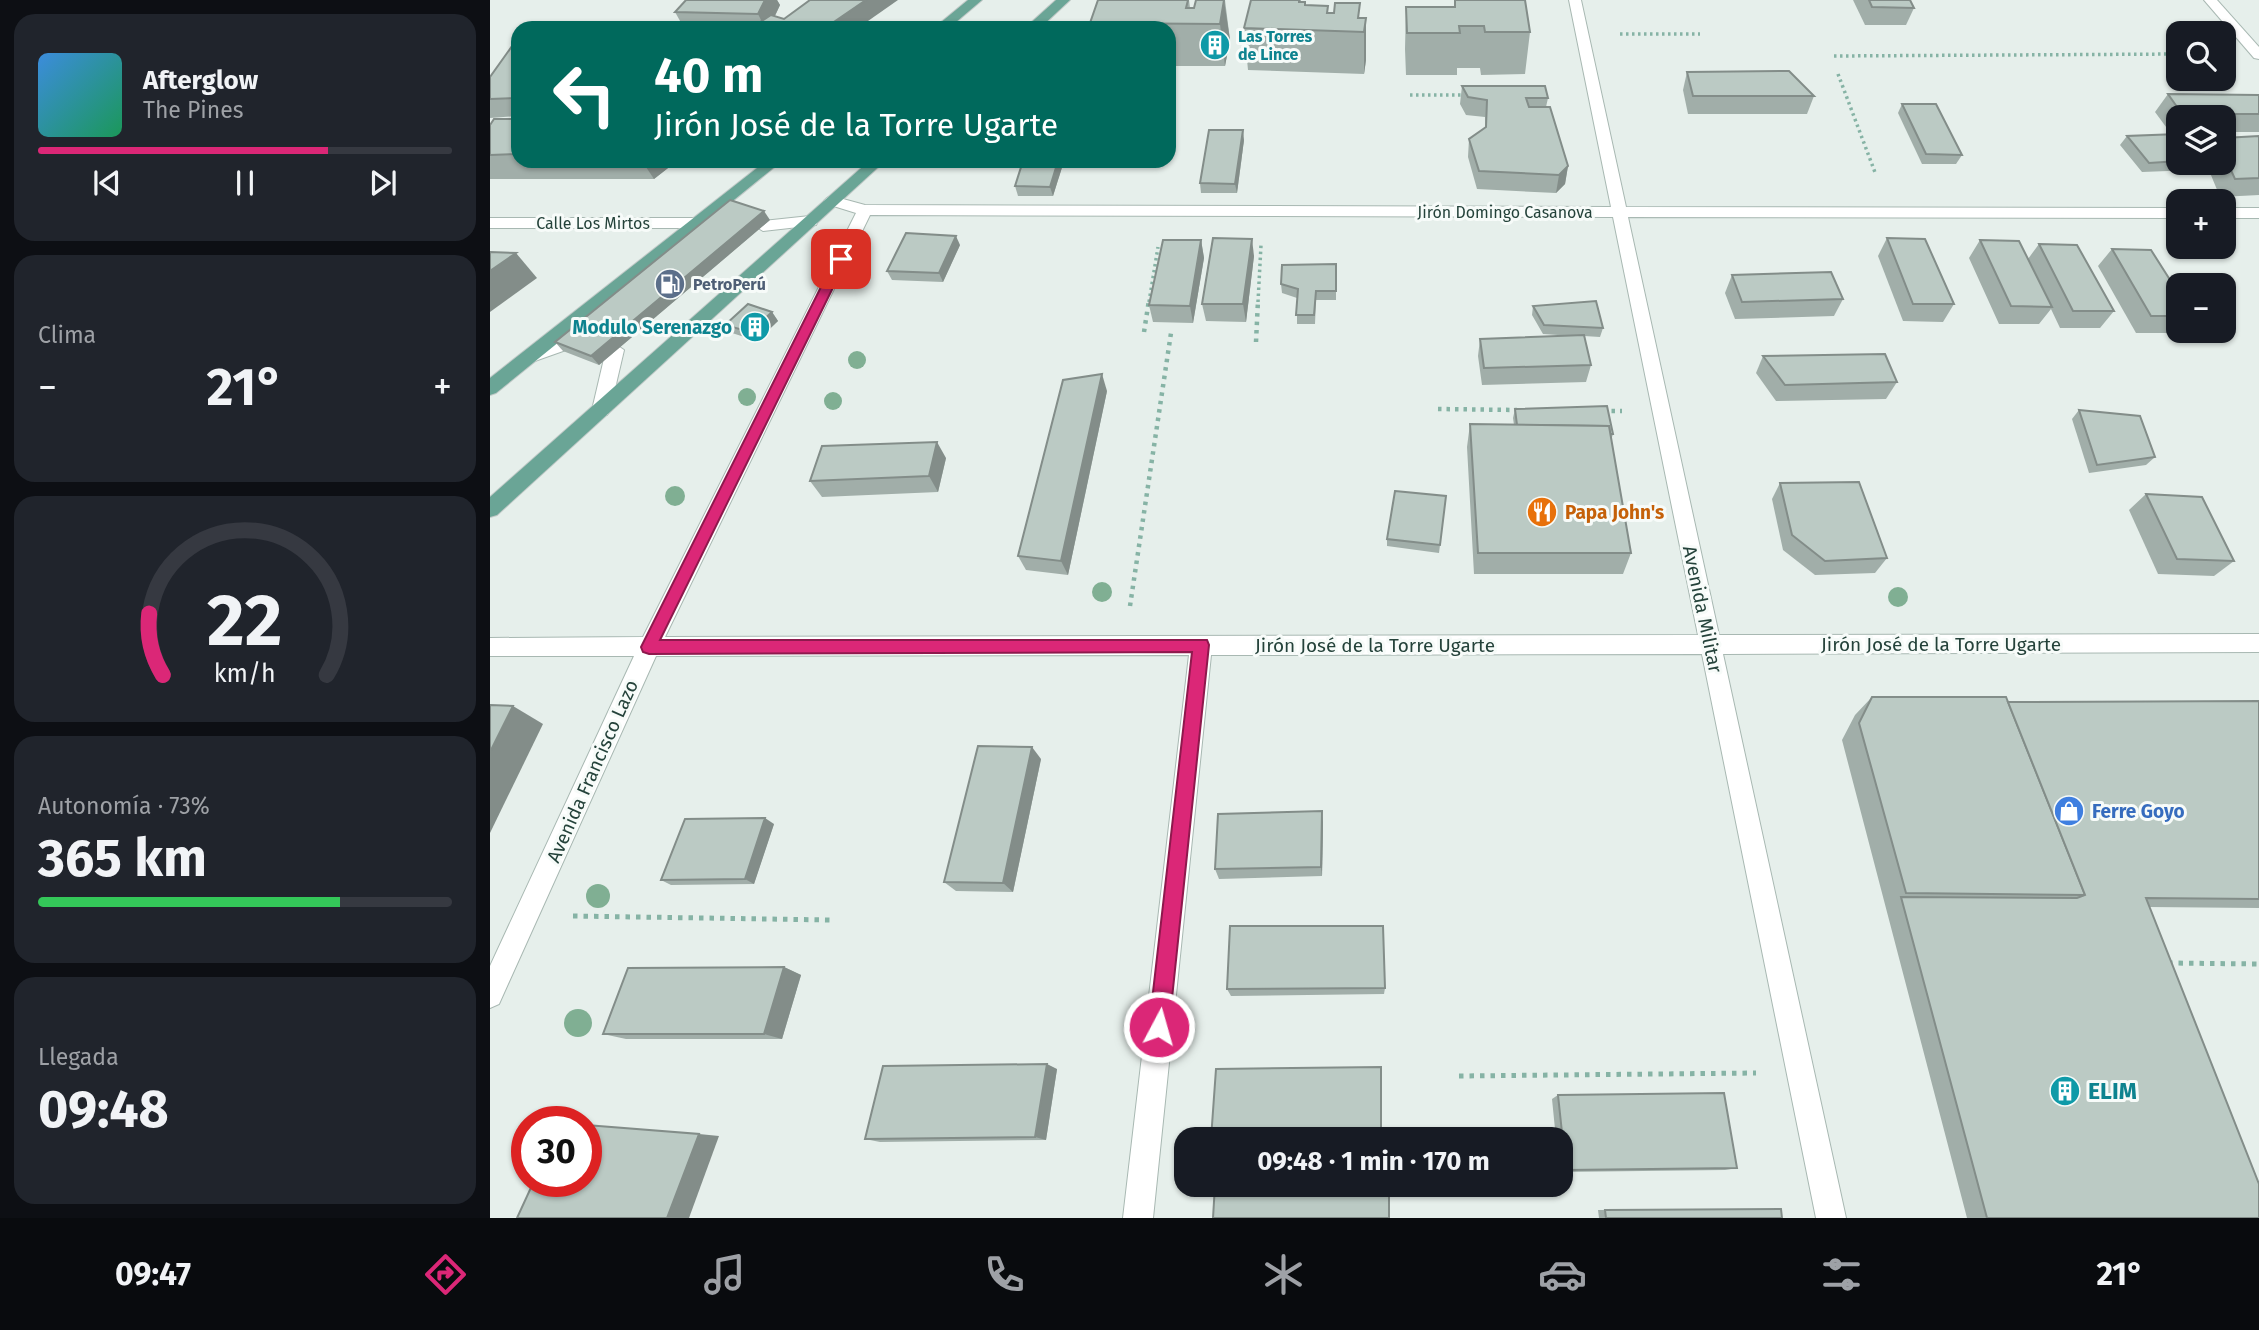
<!DOCTYPE html>
<html lang="es">
<meta charset="utf-8">
<style>
body{margin:0;font-family:"Fira Sans",sans-serif;background:#20242c;color:#f1f3f6;height:100vh;display:flex;flex-direction:column;font-size:26px;white-space:nowrap}
*{box-sizing:border-box;margin:0}
p{font-size:23px;color:#9ea1a6}
.icon{flex:none;width:38px;height:38px;fill:none;stroke:currentColor;stroke-width:2;stroke-linecap:round;stroke-linejoin:round}
.map{position:relative;flex:1;overflow:hidden}
.details{display:flex;flex-direction:column;gap:14px;padding:14px;background:#0d0f14;width:490px}
.details>*{flex:none}
.banner{position:absolute;left:21px;top:21px;width:665px;height:147px;border-radius:21px;box-shadow:0 2px 5px #0004;background:#00695c;color:#fff;overflow:hidden}
.fabs{position:absolute;left:1676px;top:21px;display:grid;gap:14px}
.fabs a{display:grid;place-items:center;width:70px;height:70px;border-radius:14px;background:#171b24;box-shadow:0 2px 5px #0004;font-size:35px}
.speed{position:absolute;left:21px;top:1106px;display:flex;gap:14px;font-size:35px;font-weight:700;text-align:center}
.speed>*{display:grid;place-content:center;width:91px;height:91px;border-radius:50%;background:#171b24;box-shadow:0 2px 5px #0004;line-height:1}
.speed .limit{border:10px solid #d22;background:#fff;color:#111}
.pin{position:absolute;display:grid;place-items:center;width:60px;height:60px;color:#fff;margin:-30px;border-radius:14px;box-shadow:0 4px 10px #0006}
.me{position:absolute;width:77px;margin:-38px;rotate:6deg;stroke-linejoin:round;filter:drop-shadow(0 0 5px #0008)}
.turn{display:flex;align-items:center;gap:24px;height:147px;padding:0 28px;font-size:32px}
.turn .icon{width:91px;height:91px;stroke-width:2.5}
.turn b{display:block;font-size:49px;line-height:60px}
.big{font-size:52px;font-weight:700;line-height:1.1}
.details .tile{flex:1;display:flex;flex-direction:column;justify-content:center;gap:10px;min-width:0;padding:0 24px;border-radius:21px;background:#20242c}
.details .dial{align-items:center;gap:0}
.dial svg{height:182px;overflow:visible;fill:none;stroke:#363941;stroke-width:7;stroke-linecap:round;text-anchor:middle}
.dial text{fill:#f1f3f6;stroke:none}
.song{display:flex;align-items:center;gap:21px}
.cover{width:84px;height:84px;border-radius:10px;background:linear-gradient(135deg,hsl(210 70% 55%),hsl(150 70% 35%))}
.played{height:7px;border-radius:4px;background:linear-gradient(90deg,#db2777 70%,#363941 70%)}
.keys{display:flex;justify-content:space-around;direction:ltr}
.heat{display:flex;justify-content:space-between;align-items:center;font-size:38px;direction:ltr}
.charge{height:10px;border-radius:5px;background:linear-gradient(90deg,#34c759 73%,#363941 0)}
.trip{position:absolute;left:684px;top:1127px;width:399px;height:70px;border-radius:21px;background:#171b24;box-shadow:0 2px 5px #0004;font-weight:700;line-height:70px;text-align:center}
.tab-bar{display:flex;height:112px;justify-content:space-around;align-items:center;background:#090b0e;color:#9ea1a6}
.tab-bar .icon{width:49px;height:49px}
.tab-bar .on{color:#db2777}
.tab-bar b{font-size:32px;color:#f1f3f6}
main{display:flex;flex:1;min-height:0}
.map>svg:first-child{display:block}
</style>
<main>
<section class="details">
<div class="tile">
<div class="song"><i class="cover"></i><div><b>Afterglow</b><p>The Pines</p></div></div>
<div class="played"></div>
<div class="keys"><svg class="icon" aria-label="previous" viewBox="0 0 24 24"><path d="M18 5L8 12l10 7zM5 5v14"/></svg><svg class="icon" aria-label="pause" viewBox="0 0 24 24"><path d="M8 5v14M16 5v14"/></svg><svg class="icon" aria-label="next" viewBox="0 0 24 24"><path d="M6 5l10 7-10 7zM19 5v14"/></svg></div>
</div>
<div class="tile"><p>Clima</p>
<div class="heat"><a>−</a><b class="big">21°</b><a>+</a></div>
</div>
<div class="tile dial"><svg viewBox="0 0 100 80">
<path d="M14 69A42 42 0 1 1 86 69"/>
<path d="M14 69A42 42 0 0 1 8 42" stroke="#db2777"/>
<text x="50" y="56" font-size="32" font-weight="700">22</text>
<text x="50" y="72" font-size="11">km/h</text>
</svg></div>
<div class="tile"><p>Autonomía · 73%</p><b class="big">365 km</b><div class="charge"></div></div>
<div class="tile"><p>Llegada</p><b class="big">09:48</b></div>
</section>
<div class="map">
<svg width="1769" height="1218" viewBox="0 0 1769 1218">
<rect width="100%" height="100%" fill="#e6efeb"/>
<g fill="none" stroke-linecap="round" stroke-linejoin="round">
<g stroke="#a8b8b2" stroke-width="2">
<g id="minor">
<path d="M1079,0h12l45,207 553,1v10l-551,-1 91,418 540,-1v18l-536,2 123,564h-30l-114,-564 -491,1 -58,563h-30l66,-563 -533,1 -157,348 -9,4v-42l144,-310h-144v-18l153,-1 213,-424 -29,-9 -3,-3 3,-3 5,-2 33,9 746,2zM380,215l743,2 85,418 -1033,2z"/>
<polygon points="1714,0 1727,0 1769,47 1769,59 1764,58"/>
<rect x="1734" y="208" width="35" height="10"/>
<polygon points="320,216 328,221 326,225 273,231 265,226 273,221"/>
<polygon points="0,218 207,218 215,223 207,228 0,228"/>
<polygon points="84,335 93,341 90,345 42,362 36,360 33,356 36,352"/>
<polygon points="125,344 134,350 120,410 117,415 105,415 102,410 116,350"/>
</g>
</g>
<g stroke="#c2cac8" stroke-width="2">
<g id="major">
<polygon points="478,0 492,0 459,28 444,28"/>
<polygon points="566,0 580,0 550,28 535,28"/>
<polygon points="276,161 292,161 6,393 0,395 0,378"/>
<polygon points="379,161 395,161 7,515 0,517 0,497"/>
</g>
</g>
<g stroke="#86b3a5" stroke-width="3.5" stroke-dasharray="2.5 3.5" stroke-linecap="butt">
<polyline points="1130,34 1210,34"/>
<polyline points="1344,56 1689,54"/>
<polyline points="1348,74 1386,175"/>
<polyline points="920,95 976,95"/>
<polyline points="659,302 668,247"/>
<polyline points="768,302 771,245"/>
</g>
<g stroke="#86b3a5" stroke-width="4.5" stroke-dasharray="3.5 5" stroke-linecap="butt">
<polyline points="654,332 659,300"/>
<polyline points="766,342 768,300"/>
<polyline points="948,409 1027,410"/>
<polyline points="1113,411 1132,411"/>
<polyline points="640,606 681,333"/>
</g>
<g stroke="#86b3a5" stroke-width="5" stroke-dasharray="4.5 6" stroke-linecap="butt">
<polyline points="83,916 341,920"/>
<polyline points="1678,963 1769,964"/>
<polyline points="969,1076 1266,1073"/>
</g>
<use href="#minor" fill="#fff" fill-rule="evenodd"/>
<use href="#major" fill="#6aa596" fill-rule="evenodd"/>
</g>
<g fill="#80af93">
<circle cx="367" cy="360" r="9"/>
<circle cx="257" cy="397" r="9"/>
<circle cx="343" cy="401" r="9"/>
<circle cx="185" cy="496" r="10"/>
<circle cx="612" cy="592" r="10"/>
<circle cx="1408" cy="597" r="10"/>
<circle cx="108" cy="896" r="12"/>
<circle cx="88" cy="1023" r="14"/>
</g>
<g fill="#a1aea9">
<polygon points="196,0 287,0 290,5 285,16 294,19 368,28 194,28 185,12"/>
<polygon points="699,0 700,8 704,8 706,0 735,0 740,40 735,66 679,66 679,28 602,28 600,23"/>
<polygon points="761,0 811,0 811,2 815,2 816,5 838,6 838,13 876,18 876,60 874,74 758,70 754,28"/>
<polygon points="964,0 1035,0 1040,32 1035,74 991,75 990,68 967,68 967,75 916,75 915,49 916,7 964,7"/>
<polygon points="1363,0 1420,0 1424,8 1416,25 1375,25"/>
<polygon points="28,39 28,116 0,118 0,77"/>
<polygon points="1197,72 1324,96 1317,114 1198,114 1193,90"/>
<polygon points="972,86 1058,98 1056,107 1078,166 1075,184 1066,193 987,189 978,157 979,139 995,128 995,117 976,115 970,104"/>
<polygon points="1678,94 1769,95 1769,132 1734,132 1734,117 1689,117 1689,131 1679,131 1665,112"/>
<polygon points="1412,104 1472,155 1466,164 1432,164 1408,113"/>
<polygon points="28,119 28,161 187,161 164,179 0,179 0,125"/>
<polygon points="1689,135 1689,163 1709,163 1704,170 1652,172 1630,145 1637,136"/>
<polygon points="1769,136 1769,195 1730,197 1716,163 1734,163 1734,138"/>
<polygon points="754,140 747,193 711,193 710,183"/>
<polygon points="574,161 563,196 528,196 525,186"/>
<polygon points="280,220 109,365 73,351 65,342"/>
<polygon points="1397,238 1464,304 1453,322 1413,321 1388,256"/>
<polygon points="711,240 714,258 703,323 663,322 659,305"/>
<polygon points="1490,240 1538,259 1549,244 1624,311 1610,328 1570,328 1561,309 1549,324 1509,324 1479,258"/>
<polygon points="470,245 453,282 402,280 397,271"/>
<polygon points="1622,249 1689,294 1690,331 1687,333 1646,333 1608,266"/>
<polygon points="764,256 756,322 716,321 712,304"/>
<polygon points="846,264 846,300 826,300 825,324 807,324 807,298 792,293 791,284"/>
<polygon points="1242,275 1353,299 1344,316 1245,319 1235,293"/>
<polygon points="1043,306 1113,328 1110,337 1094,336 1101,365 1096,382 992,385 988,356 990,339 1083,336 1053,334 1042,315"/>
<polygon points="282,312 288,321 267,341 242,333 235,325"/>
<polygon points="1273,356 1407,382 1396,399 1286,401 1266,373"/>
<polygon points="617,391 578,575 536,570 528,556"/>
<polygon points="1025,409 1123,434 1121,440 1141,553 1133,574 984,574 977,447 980,424 1024,425 1023,418"/>
<polygon points="1589,410 1665,457 1656,465 1599,473 1582,419"/>
<polygon points="456,458 448,492 332,497 320,481"/>
<polygon points="1290,483 1397,558 1385,573 1325,575 1293,550 1282,499"/>
<polygon points="1656,494 1744,561 1724,576 1668,574 1639,510"/>
<polygon points="956,496 949,553 897,546 897,539"/>
<polygon points="1382,697 1518,702 1769,701 1769,908 1659,907 1769,1218 1477,1218 1352,740 1365,715"/>
<polygon points="551,759 523,892 466,891 454,882"/>
<polygon points="833,822 832,876 729,879 725,869"/>
<polygon points="284,824 264,884 181,885 171,880"/>
<polygon points="294,967 311,975 292,1039 136,1039 113,1034"/>
<polygon points="895,988 894,994 741,996 737,989"/>
<polygon points="567,1069 556,1140 390,1142 375,1139"/>
<polygon points="1068,1095 1247,1168 1235,1170 1071,1172 1071,1139 1066,1139 1062,1099"/>
<polygon points="1108,1210 1115,1210 1292,1218 1109,1218"/>
</g>
<g fill="#838d89">
<polygon points="275,0 287,0 290,5 279,28 275,28 268,14"/>
<polygon points="376,0 408,0 368,28 335,28"/>
<polygon points="734,0 740,40 735,66 730,24"/>
<polygon points="876,18 876,60 874,74 874,32"/>
<polygon points="753,130 754,140 747,193 745,184"/>
<polygon points="152,161 187,161 164,179"/>
<polygon points="568,161 574,161 563,196 560,187"/>
<polygon points="1078,166 1075,184 1066,193 1069,175"/>
<polygon points="274,211 280,220 109,365 101,356"/>
<polygon points="466,236 470,245 453,282 449,273"/>
<polygon points="762,239 764,256 756,322 753,304"/>
<polygon points="711,240 714,258 703,323 700,306"/>
<polygon points="26,253 47,278 0,312 0,271"/>
<polygon points="282,312 288,321 267,341 260,332"/>
<polygon points="612,374 617,391 578,575 571,561"/>
<polygon points="447,442 456,458 448,492 439,476"/>
<polygon points="23,706 53,724 0,833 0,752"/>
<polygon points="542,747 551,759 523,892 513,883"/>
<polygon points="832,811 833,822 832,876 831,867"/>
<polygon points="275,818 284,824 264,884 255,879"/>
<polygon points="294,967 311,975 292,1039 274,1034"/>
<polygon points="557,1064 567,1069 556,1140 545,1137"/>
<polygon points="209,1134 229,1136 199,1218 177,1218"/>
</g>
<g fill="#bbcac4" stroke="#838d89" stroke-width="2">
<polygon points="196,0 275,0 268,14 185,12"/>
<polygon points="320,0 376,0 335,28 261,28 281,15 294,19"/>
<polygon points="608,0 698,0 696,8 704,8 706,0 734,0 730,24 600,23"/>
<polygon points="761,0 809,0 809,2 815,2 815,5 838,6 837,13 844,13 845,3 870,3 868,18 876,18 874,32 754,28"/>
<polygon points="965,0 1035,0 1040,32 995,32 994,26 969,26 970,33 917,33 916,7 965,7"/>
<polygon points="1379,0 1420,0 1424,8 1382,7"/>
<polygon points="27,39 28,39 28,98 0,99 0,77"/>
<polygon points="1299,71 1324,96 1203,96 1197,72"/>
<polygon points="972,86 1055,86 1058,98 1036,98 1039,107 1060,107 1078,166 1069,175 989,171 979,139 996,127 997,100 978,97"/>
<polygon points="1678,94 1769,95 1769,114 1692,114"/>
<polygon points="1412,104 1446,104 1472,155 1436,154"/>
<polygon points="4,119 28,119 28,154 0,155 0,125"/>
<polygon points="719,130 753,130 745,184 710,183"/>
<polygon points="1688,134 1689,135 1689,161 1659,163 1637,136"/>
<polygon points="1769,136 1769,178 1745,179 1734,155 1734,138"/>
<polygon points="533,161 568,161 560,187 525,186"/>
<polygon points="240,200 274,211 101,356 65,342"/>
<polygon points="416,233 466,236 449,273 397,271"/>
<polygon points="723,238 762,239 753,304 712,304"/>
<polygon points="1397,238 1435,239 1464,304 1423,304"/>
<polygon points="673,240 711,240 700,306 659,305"/>
<polygon points="1490,240 1529,241 1562,307 1521,306"/>
<polygon points="1549,244 1587,245 1624,311 1583,311"/>
<polygon points="1622,249 1661,250 1689,294 1689,316 1661,316"/>
<polygon points="0,252 26,253 0,271"/>
<polygon points="846,264 846,291 826,291 824,315 806,315 808,289 791,284 792,265"/>
<polygon points="1341,272 1353,299 1252,302 1242,275"/>
<polygon points="1106,301 1113,328 1054,325 1043,306"/>
<polygon points="258,304 282,312 260,332 235,325"/>
<polygon points="1094,335 1101,365 994,368 990,339"/>
<polygon points="1395,354 1407,382 1295,385 1273,356"/>
<polygon points="612,374 571,561 528,556 573,380"/>
<polygon points="1117,406 1123,434 1120,434 1119,426 1027,425 1025,409"/>
<polygon points="1589,410 1650,416 1665,457 1607,465"/>
<polygon points="980,424 1119,426 1141,553 988,553"/>
<polygon points="447,442 439,476 320,481 332,446"/>
<polygon points="1369,482 1397,558 1335,561 1302,535 1290,483"/>
<polygon points="905,491 956,496 950,545 897,539"/>
<polygon points="1656,494 1712,497 1744,561 1687,559"/>
<polygon points="1382,697 1516,697 1595,895 1416,893 1369,723"/>
<polygon points="1769,701 1769,899 1656,898 1769,1184 1769,1218 1497,1218 1411,897 1587,898 1595,895 1518,702"/>
<polygon points="0,705 23,706 0,752"/>
<polygon points="488,746 542,747 513,883 454,882"/>
<polygon points="832,811 831,867 725,869 728,814"/>
<polygon points="275,818 255,879 171,880 195,819"/>
<polygon points="740,926 893,926 895,988 737,989"/>
<polygon points="294,967 274,1034 113,1034 138,968"/>
<polygon points="557,1064 545,1137 375,1139 393,1066"/>
<polygon points="891,1067 891,1139 721,1139 726,1069"/>
<polygon points="1234,1093 1247,1168 1076,1170 1068,1095"/>
<polygon points="96,1125 209,1134 177,1218 27,1218 44,1181 96,1181"/>
<polygon points="725,1185 899,1185 899,1218 723,1218"/>
<polygon points="1291,1209 1292,1218 1116,1218 1115,1210"/>
</g>
<polygon fill="#db2777" stroke="#8e194d" stroke-width="2" points="351,255 357,259 170,640 717,640 719,645 679,1027 676,1034 669,1037 662,1034 659,1027 702,652 159,654 153,652 151,647 345,259"/>
<defs>
<g id="building-disc" transform="scale(1.575)"><circle r="9.5" fill="#0f9aa8" stroke="#f7fbf9"/><path d="M-4-6H4V6H1V3H-1V6H-4ZM-2.5-4.3h1.7v1.8h-1.7ZM.8-4.3h1.7v1.8H.8ZM-2.5-1h1.7V.8h-1.7ZM.8-1h1.7V.8H.8Z" fill="#fff"/></g>
<g id="fuel-disc" transform="scale(1.575)"><circle r="9.5" fill="#5c6f8a" stroke="#f7fbf9"/><path d="M-5.5-6h7V0h2V4h1.3V-2.5L3-4.5l.8-.8L6-3V5H2.5V1h-1V6h-7ZM-4.2-4.7v3.2H.2V-4.7Z" fill="#fff"/></g>
<g id="restaurant-disc" transform="scale(1.575)"><circle r="9.5" fill="#e8710a" stroke="#f7fbf9"/><path d="M-5-6h1v4h1v-4h1v4h1v-4h1v5L-1.5 .5V6h-2V.5L-5-1ZM5-6V6H3V1.5H1.5Q1.5-4 5-6Z" fill="#fff"/></g>
<g id="shop-disc" transform="scale(1.575)"><circle r="9.5" fill="#3f7fe0" stroke="#f7fbf9"/><path d="M-5-2.5h2.3a2.7 3.5 0 0 1 5.4 0H5L5.5 6h-11ZM-1.5-2.5h3a1.5 2.3 0 0 0-3 0Z" fill="#fff"/></g>
</defs>
<g fill-rule="evenodd">
<use href="#building-disc" x="725" y="45"/>
<use href="#fuel-disc" x="180" y="284"/>
<use href="#building-disc" x="265" y="327"/>
<use href="#restaurant-disc" x="1052" y="512"/>
<use href="#shop-disc" x="1579" y="811"/>
<use href="#building-disc" x="1575" y="1091"/>
</g>
<g text-anchor="middle" stroke-width="6" stroke-linejoin="round" paint-order="stroke">
<g font-size="16" font-weight="bold" fill="#0d838f" stroke="#f7fbf9" text-anchor="start">
<text x="748" y="42">Las Torres<tspan x="748" dy="18">de Lince</tspan></text>
</g>
<g font-size="16" fill="#24423a" stroke="#f7fbf9">
<text x="1015" y="218">Jirón Domingo Casanova</text>
<text x="103" y="229">Calle Los Mirtos</text>
</g>
<g font-size="16" font-weight="bold" fill="#4e5e75" stroke="#f7fbf9" text-anchor="start">
<text x="203" y="290">PetroPerú</text>
</g>
<g font-size="19" font-weight="bold" fill="#0d838f" stroke="#f7fbf9" text-anchor="end">
<text x="242" y="334">Modulo Serenazgo</text>
</g>
<g font-size="19" font-weight="bold" fill="#c56008" stroke="#f7fbf9" text-anchor="start">
<text x="1075" y="519">Papa John's</text>
</g>
<g font-size="19" fill="#24423a" stroke="#f7fbf9">
<text transform="translate(1213 609) rotate(78)" y="7">Avenida Militar</text>
<text x="1451" y="651">Jirón José de la Torre Ugarte</text>
<text x="885" y="652">Jirón José de la Torre Ugarte</text>
<text transform="translate(102 771) rotate(-66)" y="7">Avenida Francisco Lazo</text>
</g>
<g font-size="19" font-weight="bold" fill="#366cbe" stroke="#f7fbf9" text-anchor="start">
<text x="1602" y="818">Ferre Goyo</text>
</g>
<g font-size="23" font-weight="bold" fill="#0d838f" stroke="#f7fbf9" text-anchor="start">
<text x="1598" y="1099">ELIM</text>
</g>
</g>
</svg>
<div class="fabs">
<a><svg class="icon" aria-label="search" viewBox="0 0 24 24"><circle cx="10" cy="10" r="6"/><path d="M15 15l6 6"/></svg></a>
<a><svg class="icon" aria-label="layers" viewBox="0 0 24 24"><path d="M12 4l9 5-9 5-9-5zM3 14l9 5 9-5"/></svg></a>
<a>+</a>
<a>−</a>
</div>
<div class="speed"><div class="limit">30</div></div>
<div class="pin" style="left:351px;top:259px;background:#d93025"><svg class="icon" aria-label="arrive" viewBox="0 0 24 24"><path d="M6 21V4h12l-3 4 3 4H6"/></svg></div>
<svg class="me" style="left:669px;top:1027px" viewBox="-20 -20 40 40"><circle r="17" fill="#db2777" stroke="#fff" stroke-width="3"/><path d="M0-11L8 9 0 5-8 9z" fill="#fff"/></svg>
<div class="trip">09:48 · 1 min · 170 m</div>
<div class="banner">
<div class="turn"><svg class="icon" aria-label="left" viewBox="0 0 24 24"><path d="M17 20v-9H6M10 6l-5 5 5 5"/></svg><div><b>40 m</b>Jirón José de la Torre Ugarte</div></div>
</div>
</div>
</main>
<nav class="tab-bar">
<b>09:47</b>
<svg class="icon on" aria-label="directions" viewBox="0 0 24 24"><path d="M12 3l9 9-9 9-9-9zM9 14v-3h6M13 9l2 2-2 2"/></svg>
<svg class="icon" aria-label="music" viewBox="0 0 24 24"><path d="M9 18V5l10-2v13"/><circle cx="6" cy="18" r="3"/><circle cx="16" cy="16" r="3"/></svg>
<svg class="icon" aria-label="phone" viewBox="0 0 24 24"><path d="M5 4h4l2 5-3 2q2 4 5 5l2-3 5 2v4C11 20 4 13 5 4z"/></svg>
<svg class="icon" aria-label="climate" viewBox="0 0 24 24"><path d="M12 3v18M4 7l16 10M4 17L20 7"/></svg>
<svg class="icon" aria-label="car" viewBox="0 0 24 24"><path d="M5 17H2v-5l4-1 3-4h7l3 4 3 1v5h-3M9 17h6M6 11h13"/><circle cx="7" cy="17" r="2"/><circle cx="17" cy="17" r="2"/></svg>
<svg class="icon" aria-label="filters" viewBox="0 0 24 24"><path d="M4 7h16M4 17h16"/><circle cx="9" cy="7" r="2"/><circle cx="15" cy="17" r="2"/></svg>
<b>21°</b>
</nav>
